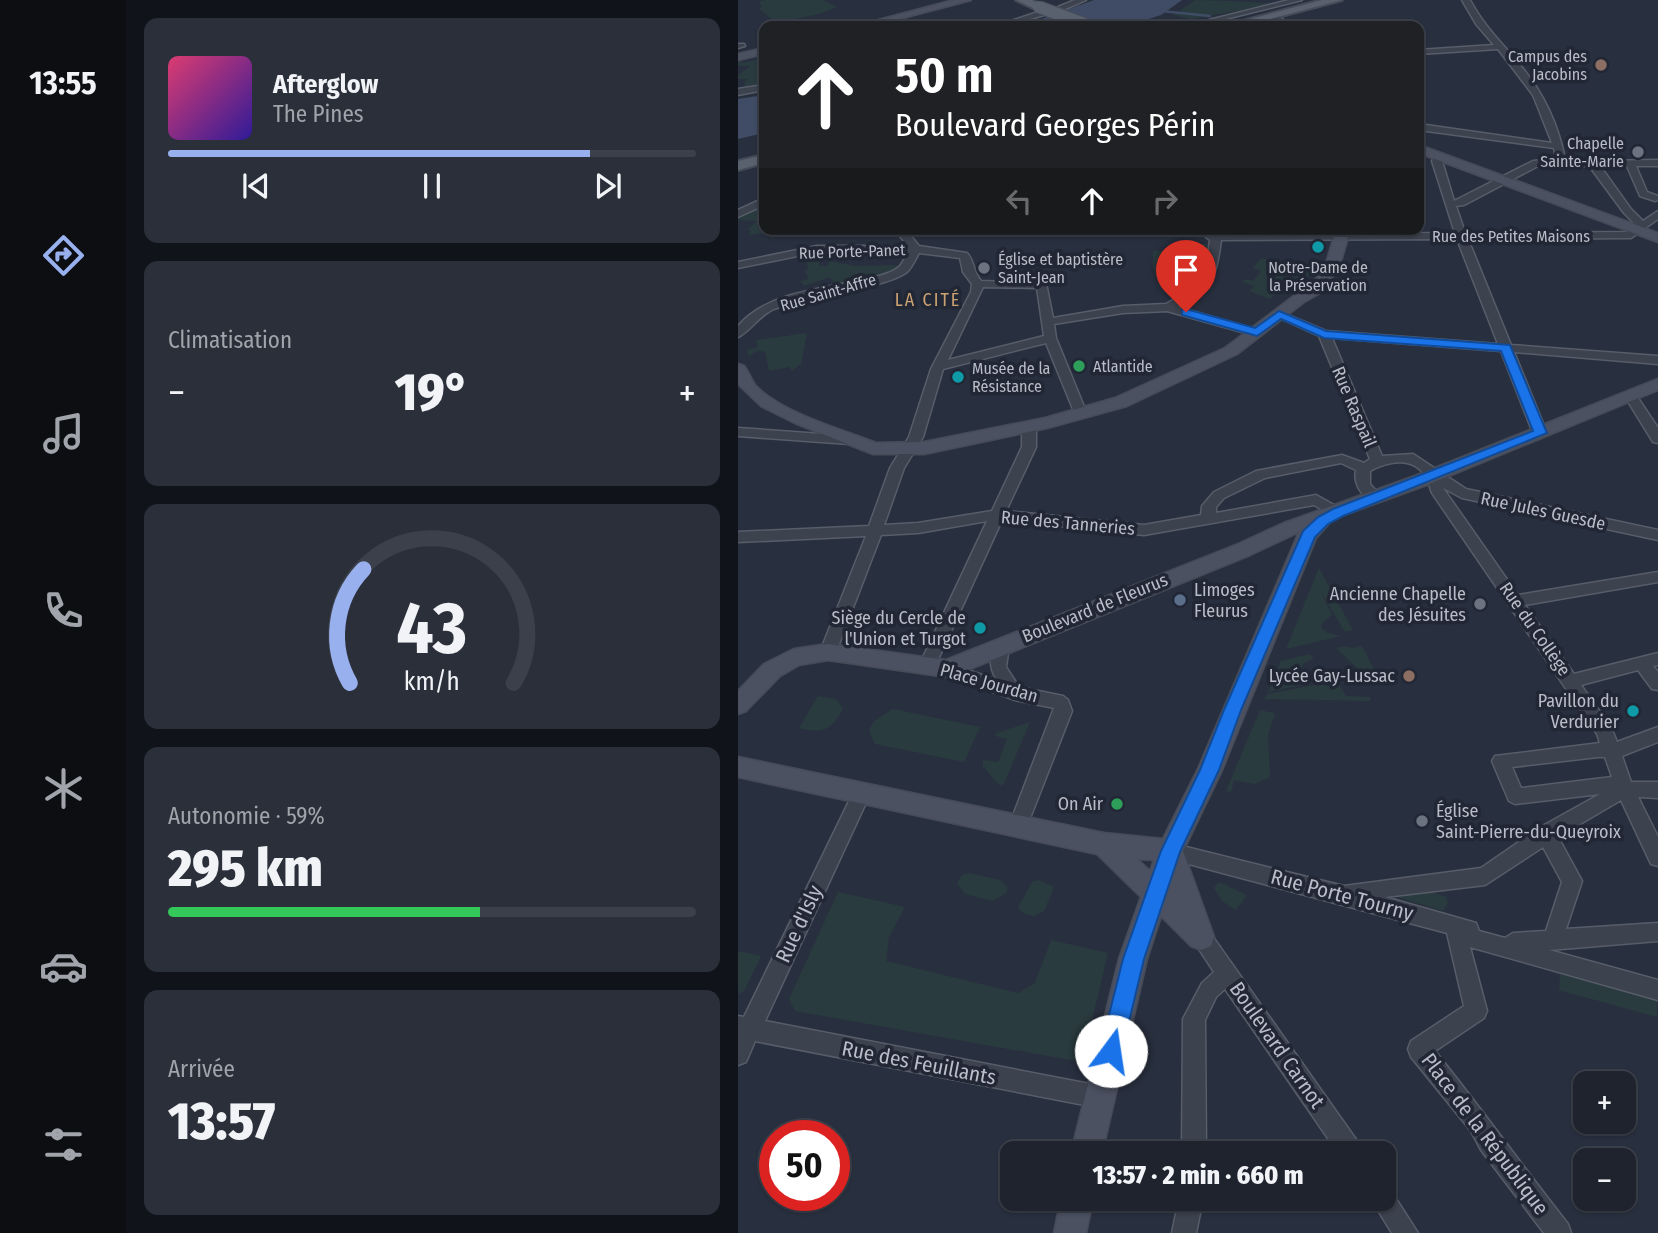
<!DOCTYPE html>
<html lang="fr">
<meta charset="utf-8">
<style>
body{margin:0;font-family:"Fira Sans Condensed",sans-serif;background:#2b2f3a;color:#f1f3f6;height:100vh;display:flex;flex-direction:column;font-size:26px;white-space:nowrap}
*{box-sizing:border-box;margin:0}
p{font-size:23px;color:#a1a4aa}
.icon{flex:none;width:38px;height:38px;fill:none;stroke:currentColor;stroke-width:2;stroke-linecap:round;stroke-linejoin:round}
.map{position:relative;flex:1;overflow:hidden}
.drawer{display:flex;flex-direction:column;gap:18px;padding:18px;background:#101319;width:612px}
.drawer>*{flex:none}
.guide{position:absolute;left:21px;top:21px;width:665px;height:214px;border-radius:14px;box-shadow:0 2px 5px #0004,0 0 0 2px #3c404a;background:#202124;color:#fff;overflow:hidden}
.tools{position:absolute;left:835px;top:1071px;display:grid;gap:14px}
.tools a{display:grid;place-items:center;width:63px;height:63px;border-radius:14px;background:#1e232e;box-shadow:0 2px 5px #0004,0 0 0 2px #3c404a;font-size:35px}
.speed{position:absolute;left:21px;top:1120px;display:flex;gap:14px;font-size:35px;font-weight:700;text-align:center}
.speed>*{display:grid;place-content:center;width:91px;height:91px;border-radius:50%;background:#1e232e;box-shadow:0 2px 5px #0004,0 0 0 2px #3c404a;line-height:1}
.speed .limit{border:10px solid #d22;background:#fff;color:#111}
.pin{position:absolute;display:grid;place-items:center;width:60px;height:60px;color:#fff;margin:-72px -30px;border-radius:50% 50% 50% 0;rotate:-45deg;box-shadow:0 0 7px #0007}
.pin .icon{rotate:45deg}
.me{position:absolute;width:77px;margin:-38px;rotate:14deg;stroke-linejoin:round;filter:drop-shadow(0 0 5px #0008)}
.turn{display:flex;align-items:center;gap:24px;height:147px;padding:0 21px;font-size:32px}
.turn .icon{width:91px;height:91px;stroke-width:2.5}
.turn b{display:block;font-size:49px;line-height:60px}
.lanes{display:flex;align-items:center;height:66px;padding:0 21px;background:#0003;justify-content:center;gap:35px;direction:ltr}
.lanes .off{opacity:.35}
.big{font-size:52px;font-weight:800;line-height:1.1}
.drawer .tile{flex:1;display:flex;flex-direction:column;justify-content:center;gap:10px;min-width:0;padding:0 24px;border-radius:14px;background:#2b2f3a}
.drawer .dial{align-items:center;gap:0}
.dial svg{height:182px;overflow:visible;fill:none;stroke:#3c404a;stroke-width:7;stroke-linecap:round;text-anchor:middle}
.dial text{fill:#f1f3f6;stroke:none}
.song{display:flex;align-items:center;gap:21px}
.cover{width:84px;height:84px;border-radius:10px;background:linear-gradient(135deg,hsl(340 70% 55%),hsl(250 70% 35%))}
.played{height:7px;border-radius:4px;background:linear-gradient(90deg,#99b0ee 80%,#3c404a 80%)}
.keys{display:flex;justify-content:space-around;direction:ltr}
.heat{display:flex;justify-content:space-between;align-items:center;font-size:38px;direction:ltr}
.charge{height:10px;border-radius:5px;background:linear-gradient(90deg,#34c759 59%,#3c404a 0)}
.trip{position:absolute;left:262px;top:1141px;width:396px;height:70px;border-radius:14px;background:#1e232e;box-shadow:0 2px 5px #0004,0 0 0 2px #3c404a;font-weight:800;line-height:70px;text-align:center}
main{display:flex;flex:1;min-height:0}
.tabs{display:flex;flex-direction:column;width:126px;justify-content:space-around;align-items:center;background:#0c0e12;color:#a1a4aa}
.tabs .icon{width:49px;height:49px}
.tabs .current{color:#99b0ee}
.tabs b{font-size:32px;color:#f1f3f6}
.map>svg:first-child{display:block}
</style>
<main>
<nav class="tabs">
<b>13:55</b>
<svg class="icon current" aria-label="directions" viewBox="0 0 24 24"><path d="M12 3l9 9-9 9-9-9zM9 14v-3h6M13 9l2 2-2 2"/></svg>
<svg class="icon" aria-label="music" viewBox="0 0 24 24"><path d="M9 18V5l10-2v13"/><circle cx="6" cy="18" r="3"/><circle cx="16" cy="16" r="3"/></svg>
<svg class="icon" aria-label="phone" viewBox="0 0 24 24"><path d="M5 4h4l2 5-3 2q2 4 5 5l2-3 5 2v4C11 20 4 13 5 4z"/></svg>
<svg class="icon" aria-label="climate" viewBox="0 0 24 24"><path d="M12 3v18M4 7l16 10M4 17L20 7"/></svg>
<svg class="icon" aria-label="car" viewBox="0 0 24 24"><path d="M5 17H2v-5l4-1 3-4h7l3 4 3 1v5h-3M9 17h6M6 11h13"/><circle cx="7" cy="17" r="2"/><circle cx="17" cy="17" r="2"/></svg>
<svg class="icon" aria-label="filters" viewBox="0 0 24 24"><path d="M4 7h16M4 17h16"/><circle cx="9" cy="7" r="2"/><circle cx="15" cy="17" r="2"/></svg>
</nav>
<section class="drawer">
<div class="tile">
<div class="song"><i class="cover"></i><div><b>Afterglow</b><p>The Pines</p></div></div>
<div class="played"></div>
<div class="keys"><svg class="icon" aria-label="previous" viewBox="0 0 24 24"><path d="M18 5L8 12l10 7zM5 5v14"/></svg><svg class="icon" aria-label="pause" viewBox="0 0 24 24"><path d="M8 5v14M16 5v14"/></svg><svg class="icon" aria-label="next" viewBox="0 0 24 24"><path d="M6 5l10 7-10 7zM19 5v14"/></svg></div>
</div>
<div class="tile"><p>Climatisation</p>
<div class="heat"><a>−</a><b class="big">19°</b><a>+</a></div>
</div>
<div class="tile dial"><svg viewBox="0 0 100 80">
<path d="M14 69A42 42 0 1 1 86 69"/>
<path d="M14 69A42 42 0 0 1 20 19" stroke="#99b0ee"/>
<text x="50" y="56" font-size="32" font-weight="700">43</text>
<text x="50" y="72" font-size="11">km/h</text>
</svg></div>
<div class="tile"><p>Autonomie · 59%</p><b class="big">295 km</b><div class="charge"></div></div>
<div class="tile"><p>Arrivée</p><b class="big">13:57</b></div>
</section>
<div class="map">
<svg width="920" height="1233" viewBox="0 0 920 1233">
<rect width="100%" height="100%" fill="#282f3e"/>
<g fill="#2a3b3f">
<polygon points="27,0 85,0 99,7 81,14 38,23 20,8 24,7 21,2"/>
<path d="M458,0c29,0 57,3 86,3l-91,16 -18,-4z"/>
<polygon points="26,58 26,87 6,89 7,81 10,79 0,79 0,75 12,66 0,66 0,60 3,59 4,63"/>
<polygon points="26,202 26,229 49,229 52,232 35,238 26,233 10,235 13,231 10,230 18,221 0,220 0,215"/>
<polygon points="431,244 474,244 471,268 462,268 461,282 421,286 415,267 415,251 431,251"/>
<polygon points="523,258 539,262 579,263 575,271 549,295 540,292 532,299 511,291 517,286 505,282 506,279 515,281 523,271 515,268"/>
<polygon points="81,261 81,266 89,266 91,261 117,266 165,265 145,275 98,285 92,277 66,286 62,281 71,279 67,270 70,269 69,262"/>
<polygon points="69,333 63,364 54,371 51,367 31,371 27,352 21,350 11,356 9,350 20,347 18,340"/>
<polygon points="581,568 615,630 607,632 583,592 594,615 584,623 583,628 590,633 603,636 548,649"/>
<polygon points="607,646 615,648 624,646 638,674 637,678 628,676 598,648"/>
<polygon points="571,654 576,658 566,663 562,672 574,683 530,692 543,661"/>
<polygon points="599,681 608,696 632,697 632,701 527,699 529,694"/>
<path d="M80,696l18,3 7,10c-12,22 -21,25 -44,19z"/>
<polygon points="155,709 242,727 226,762 137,744 131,730 136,721"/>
<polygon points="522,710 537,713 530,735 532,777 517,784 496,780 493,792 488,791"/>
<polygon points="292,722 266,784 262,786 245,766 245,760 260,762 269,739 257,736 259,733"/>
<polygon points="231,873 262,880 269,887 268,893 255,901 227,894 219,883 224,875"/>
<polygon points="301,880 316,887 306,911 295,916 285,913 280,908 294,882"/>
<polygon points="481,882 509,895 498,910 485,902 476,888"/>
<polygon points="666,891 692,891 708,897 710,903 705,911 656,896"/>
<polygon points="100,892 167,907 151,937 148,961 280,993 297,983 313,940 370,953 344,1062 57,1011 51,999"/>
<polygon points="0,951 23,956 6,991 0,994"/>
<polygon points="822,974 919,1001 919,1017 821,990"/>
</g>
<g fill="#404c65">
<polygon points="356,0 444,0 423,15 389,26 284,26"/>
<polygon points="26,95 26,133 0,139 0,99"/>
</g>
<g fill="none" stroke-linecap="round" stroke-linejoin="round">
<polyline stroke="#404c65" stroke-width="2.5" points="423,11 472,16"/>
<g stroke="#575d69" stroke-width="3">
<g id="street">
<polygon points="337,0 348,0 327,9 320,7"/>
<polygon points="551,0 564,0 459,26 447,26"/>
<path d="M724,0h8c13,25 32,43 50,65 23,27 38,59 45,94l28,2 65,-1v6h-22l11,26 11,4v4l-3,1 -15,-5 -13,-30 -26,1 30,42 12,12 15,-10v8l-27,19 -163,1 43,106 147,11v8l-144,-12 33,81 -2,3h-10l-2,-3 -32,-82 -169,-13 50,118 31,-2 53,35 192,41v10l-196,-42 -19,-10 75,107 140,-23v10l-133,23 49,69 84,-21v12l-5,1 5,6v18l-6,-1 -14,-19 -57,15 30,42 6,15 41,-15v15l-36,14 9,26h27v16l-20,-1 20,40v29l-7,-2 -30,-64 -63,37 24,44 -16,48 92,-6v18l-109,9 109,30v20l-188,-53 17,64 -3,7 -49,33c46,57 88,116 133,173l3,9h-27l-63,-83 -10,-19 -60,-74 -3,-8 3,-8 53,-35 -17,-73 -277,-74 -7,-2 -3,-6 3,-6 7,-2 174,43 137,-18 58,-40 61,-34 -85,10 -6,-3 -17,-40 3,-5 105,-13 -3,-9 -165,-241c-2,-5 -3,-11 -6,-16 -13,-21 -37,-16 -56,-6v13l12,14 -7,5c-13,-5 -22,-20 -19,-33l-15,-7 -76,15 -41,20 -8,9v6l100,-18 27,15 2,3 -7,5 -24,-13 -170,30 -142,-15 -67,146 -2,4h-12l-2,-4 68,-145 -69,12 -37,2 -45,117 -2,4h-12l-2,-4 46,-116 -128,6v-10l131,-6 21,-58 19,-31 22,-68 40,-77 1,-8 -9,-12 -3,-14 -41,-5c-3,5 -7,14 -11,18 -17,17 -106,25 -136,39 -14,7 -24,23 -34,27v-11c31,-36 89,-37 132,-48 9,-2 23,-5 30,-12 3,-4 6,-10 9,-14h-92l-79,16v-6l79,-16h91l-14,-17h11l14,17 48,7c7,7 6,18 14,28l65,2 7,35 70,-12 43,-2 23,-13 12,-10 6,-16 3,-25 -4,-3 5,-3 244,-1 -23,-72 3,-6 8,2 -1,4 12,40 79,-40 23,-2 -2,-11 -135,-18v-6l133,19 -19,-48 -35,-46 -79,5v-4l75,-5 -18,-21zM823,164l29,3 34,46 13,13 -9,6 -163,1 -9,-27 8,-1 74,-39zM719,239l41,105 -172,-13 -43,-18 -10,2 46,21 51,123 -6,4 -22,-8 -86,16 -42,21 -12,14 -1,9 -57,10 -138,-14 30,-64v-20l-7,-4 -7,4v20l-30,64 -74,12 -34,2 20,-57 19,-31 20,-68 103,-26 29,71 1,3h10l1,-3 -31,-76 -2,-14 69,-11 44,-2 86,24h8v-4l-83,-24c34,-19 38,-29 43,-67zM245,287l54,1 7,48 -96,24zM860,757h7l7,20 -91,11 -9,-21zM805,847l19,35 -16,49 -33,2 -8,5 -26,-7 -3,-8 -91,-26 100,-12z"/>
<polygon points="303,11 306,15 269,26 258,26"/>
<polygon points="532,14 538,14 553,26 545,26 532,18"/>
<polygon points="0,44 6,44 7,46 0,48"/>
<polygon points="26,85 26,90 0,95 0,89"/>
<polygon points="26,198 26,205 0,217 0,210"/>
<polygon points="892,391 896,392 920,428 920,443 915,442 886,395"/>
<polygon points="0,428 111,436 118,440 111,444 0,436"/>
<path d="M263,640l6,2 2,4 -3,21 13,20 44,9 5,4 4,11 -45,115 -2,6 -7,2 -7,-2 -2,-6 45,-118 -39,-8 -74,-27 -2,-4 2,-4 6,-2 50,17c-8,-12 -8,-25 -2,-38z"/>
<polygon points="123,786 129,789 132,794 27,1021 362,1086 370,1089 373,1097 370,1105 362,1108 17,1041 8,1062 0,1065 0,1016 6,1017 117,789"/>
<polygon points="463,927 470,930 622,1145 626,1153 600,1153 487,989 478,997 467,1020 468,1153 444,1153 445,1019 464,983 476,972 453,937 456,930"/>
<polygon points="646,1187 653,1191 680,1233 654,1233 633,1199 646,1199"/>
<polygon points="441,1199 465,1199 458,1233 434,1233"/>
</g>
</g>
<g stroke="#464b58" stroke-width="3">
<g id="secondary">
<polygon points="216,0 233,0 134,26 118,26"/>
<polygon points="26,48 26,54 0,60 0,54"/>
<polygon points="681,145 920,233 920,242 681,153"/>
<path d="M603,233l7,4 -9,31 -19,25 -16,9 -67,52 -110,52 -80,22 -123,26h-51l-78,-31 -34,-17 -23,-22v-20l6,2c4,5 7,13 11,19 26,28 86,44 121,58l48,-1 121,-24 70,-20 110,-50 69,-52 16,-9 15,-20 9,-30z"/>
<path d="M920,379v11l-229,94 -96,35 -17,19 -94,232 -39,81 31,86 -3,9 -10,4 -10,-4 -30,-30 -14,43 -45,194h-31l48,-194 22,-62 -44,-43 -359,-77v-20l366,76 59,6 35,-70 101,-237 -49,23 -295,120 -8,2 -119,-17 -29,5 -19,11 -34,35 -8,3v-23l26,-27 30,-15 34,-5 118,16 290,-115 48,-22 131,-47zM399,859l17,1 -4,11z"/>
<polygon points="323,1199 355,1199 348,1233 316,1233"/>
</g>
</g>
<g stroke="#464b58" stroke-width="4">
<g id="primary">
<polygon points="278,0 294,0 307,7 297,9"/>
<polygon points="584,0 604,0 505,26 486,26"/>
<polygon points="26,155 26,163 0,170 0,161"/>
</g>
</g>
<use href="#street" fill="#3c424e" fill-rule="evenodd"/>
<use href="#secondary" fill="#4b5161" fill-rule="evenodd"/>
<use href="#primary" fill="#5a616e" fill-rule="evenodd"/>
<g stroke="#464b58" stroke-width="14" stroke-linecap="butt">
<polyline id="primary-bridge" points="301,7 352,26"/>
</g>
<use href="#primary-bridge" stroke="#5a616e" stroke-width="12"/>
</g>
<polygon fill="#1a73e8" stroke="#114b97" stroke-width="2" points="448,309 517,328 541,311 588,331 772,345 809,433 605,516 590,524 577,537 503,710 481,770 442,852 406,959 384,1051 381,1059 373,1062 365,1059 362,1051 385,959 423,851 462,770 486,710 565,531 580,517 595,509 795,431 763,351 586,338 543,319 519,336 444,315 444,310"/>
<g fill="#8d6e63" stroke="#212734" stroke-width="2.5">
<circle cx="863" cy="65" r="7"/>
<circle cx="671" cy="676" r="7"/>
</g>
<g fill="#6b7280" stroke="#212734" stroke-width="2.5">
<circle cx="900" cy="152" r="7"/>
<circle cx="246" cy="268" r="7"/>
<circle cx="742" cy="604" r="7"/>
<circle cx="684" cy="821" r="7"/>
</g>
<g fill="#0f9aa8" stroke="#212734" stroke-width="2.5">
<circle cx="580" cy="247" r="7"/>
<circle cx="220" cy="377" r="7"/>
<circle cx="242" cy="628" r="7"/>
<circle cx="895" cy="711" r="7"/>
</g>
<g fill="#2e9e5b" stroke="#212734" stroke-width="2.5">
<circle cx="341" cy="366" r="7"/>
<circle cx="379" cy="804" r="7"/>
</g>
<circle fill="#5c6f8a" stroke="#212734" stroke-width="2.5" cx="442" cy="600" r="7"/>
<g text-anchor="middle" stroke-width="7" stroke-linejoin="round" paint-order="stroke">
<g font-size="16" fill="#b9bdc9" stroke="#212734" text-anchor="start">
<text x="849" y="62" text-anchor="end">Campus des<tspan x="849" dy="18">Jacobins</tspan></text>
<text x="886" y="149" text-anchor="end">Chapelle<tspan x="886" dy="18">Sainte-Marie</tspan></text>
<text x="260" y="265">Église et baptistère<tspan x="260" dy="18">Saint-Jean</tspan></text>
<text x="580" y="273" text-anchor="middle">Notre-Dame de<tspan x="580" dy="18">la Préservation</tspan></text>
<text x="355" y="372">Atlantide</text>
<text x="234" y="374">Musée de la<tspan x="234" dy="18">Résistance</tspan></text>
</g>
<g font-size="16" fill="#b9bdc9" stroke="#212734">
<text x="773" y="242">Rue des Petites Maisons</text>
<text transform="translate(114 251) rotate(-2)" y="6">Rue Porte-Panet</text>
<text transform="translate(90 292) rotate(-16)" y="6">Rue Saint-Affre</text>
</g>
<g font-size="18" letter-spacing="2" fill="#cba272" stroke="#212734">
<text x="190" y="306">LA CITÉ</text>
</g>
<g font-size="18" fill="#b9bdc9" stroke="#212734">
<text transform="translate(616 407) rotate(67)" y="6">Rue Raspail</text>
<text transform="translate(805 511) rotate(12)" y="6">Rue Jules Guesde</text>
<text transform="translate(330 523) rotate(5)" y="6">Rue des Tanneries</text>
<text transform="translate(357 608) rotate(-22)" y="6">Boulevard de Fleurus</text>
<text transform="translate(797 629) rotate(55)" y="6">Rue du Collège</text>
<text transform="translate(251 683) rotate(16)" y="6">Place Jourdan</text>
</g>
<g font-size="18" fill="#b9bdc9" stroke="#212734" text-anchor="end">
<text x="456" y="596" text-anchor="start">Limoges<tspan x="456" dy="21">Fleurus</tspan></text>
<text x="728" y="600">Ancienne Chapelle<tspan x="728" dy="21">des Jésuites</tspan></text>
<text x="228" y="624">Siège du Cercle de<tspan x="228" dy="21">l'Union et Turgot</tspan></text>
<text x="657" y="682">Lycée Gay-Lussac</text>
<text x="881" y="707">Pavillon du<tspan x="881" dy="21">Verdurier</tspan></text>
<text x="365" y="810">On Air</text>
<text x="698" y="817" text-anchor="start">Église<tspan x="698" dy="21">Saint-Pierre-du-Queyroix</tspan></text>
</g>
<g font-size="21" fill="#b9bdc9" stroke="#212734">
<text transform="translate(604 895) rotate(15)" y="7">Rue Porte Tourny</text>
<text transform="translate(61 924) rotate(-65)" y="7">Rue d'Isly</text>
<text transform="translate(539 1045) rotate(55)" y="7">Boulevard Carnot</text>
<text transform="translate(181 1063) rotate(11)" y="7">Rue des Feuillants</text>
<text transform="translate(747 1134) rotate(53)" y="7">Place de la République</text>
</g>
</g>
</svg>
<div class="tools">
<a>+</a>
<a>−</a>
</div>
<div class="speed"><div class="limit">50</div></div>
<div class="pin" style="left:448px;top:312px;background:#d93025"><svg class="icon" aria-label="arrive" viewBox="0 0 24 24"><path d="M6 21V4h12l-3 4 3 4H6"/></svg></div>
<svg class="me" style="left:373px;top:1051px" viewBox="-20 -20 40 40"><circle r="19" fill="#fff"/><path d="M0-13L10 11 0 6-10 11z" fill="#1a73e8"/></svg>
<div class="trip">13:57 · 2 min · 660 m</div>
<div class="guide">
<div class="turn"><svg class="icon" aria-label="ahead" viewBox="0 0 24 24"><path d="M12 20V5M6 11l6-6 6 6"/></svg><div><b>50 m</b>Boulevard Georges Périn</div></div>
<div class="lanes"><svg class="icon off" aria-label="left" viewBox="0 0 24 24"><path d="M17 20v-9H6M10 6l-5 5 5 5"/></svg><svg class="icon" aria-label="ahead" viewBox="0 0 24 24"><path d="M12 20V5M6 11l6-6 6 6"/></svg><svg class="icon off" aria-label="right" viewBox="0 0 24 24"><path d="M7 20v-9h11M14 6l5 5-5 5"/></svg></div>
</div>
</div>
</main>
